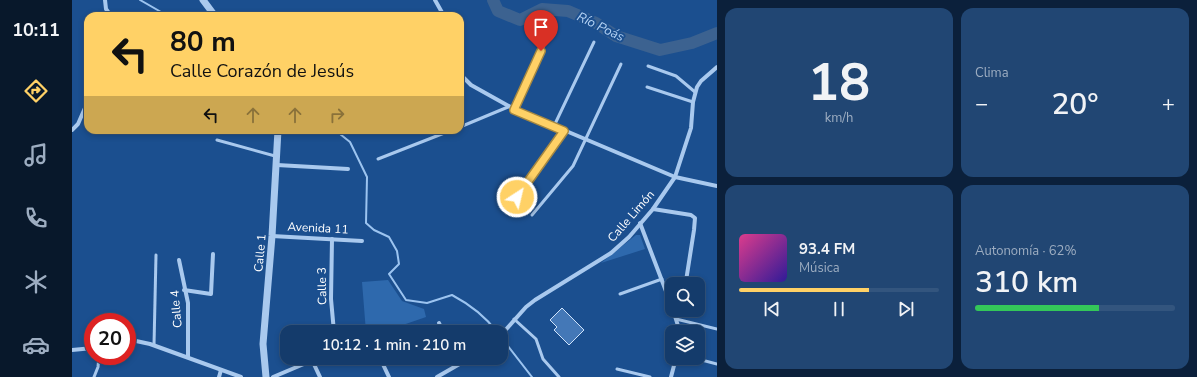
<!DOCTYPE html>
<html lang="es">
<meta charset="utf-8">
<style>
body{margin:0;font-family:"Nunito Sans",sans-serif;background:#214673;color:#f1f3f6;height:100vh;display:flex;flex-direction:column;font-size:15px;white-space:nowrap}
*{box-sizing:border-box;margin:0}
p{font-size:13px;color:#9dadc1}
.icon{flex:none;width:22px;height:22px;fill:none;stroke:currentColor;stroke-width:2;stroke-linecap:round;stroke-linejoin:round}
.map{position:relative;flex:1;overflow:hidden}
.side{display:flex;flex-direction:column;gap:8px;padding:8px;background:#0b203b;width:480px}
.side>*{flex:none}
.hud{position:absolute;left:12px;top:12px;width:380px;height:122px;border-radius:12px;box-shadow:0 2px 6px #0003,0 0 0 1px #33557e;background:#ffd166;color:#111;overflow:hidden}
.fabs{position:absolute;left:593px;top:277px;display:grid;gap:8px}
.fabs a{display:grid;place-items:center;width:40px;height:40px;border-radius:8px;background:#143b6b;box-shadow:0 2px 6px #0003,0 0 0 1px #33557e;font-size:20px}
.speed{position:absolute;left:12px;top:313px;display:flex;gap:8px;font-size:20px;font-weight:700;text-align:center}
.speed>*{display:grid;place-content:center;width:52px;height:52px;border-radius:50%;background:#143b6b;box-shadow:0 2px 6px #0003,0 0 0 1px #33557e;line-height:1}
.speed .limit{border:6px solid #d22;background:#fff;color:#111}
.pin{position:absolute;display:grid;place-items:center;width:34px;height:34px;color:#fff;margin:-41px -17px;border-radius:50% 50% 50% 0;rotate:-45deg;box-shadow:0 0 4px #0007}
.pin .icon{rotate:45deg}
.me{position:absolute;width:44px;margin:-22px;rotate:35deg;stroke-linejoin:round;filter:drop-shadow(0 0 3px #0008)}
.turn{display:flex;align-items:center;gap:14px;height:84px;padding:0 20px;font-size:18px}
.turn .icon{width:52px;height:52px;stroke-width:2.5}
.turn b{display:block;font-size:28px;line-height:34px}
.lanes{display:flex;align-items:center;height:38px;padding:0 20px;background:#0003;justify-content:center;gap:20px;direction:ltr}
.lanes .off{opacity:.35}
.big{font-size:30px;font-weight:600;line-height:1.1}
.side .tile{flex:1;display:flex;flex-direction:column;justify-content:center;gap:6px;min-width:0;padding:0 14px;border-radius:12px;background:#214673}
.side .dial{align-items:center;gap:0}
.dial b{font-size:52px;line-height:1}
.song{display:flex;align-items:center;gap:12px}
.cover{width:48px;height:48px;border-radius:6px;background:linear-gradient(135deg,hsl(330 70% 55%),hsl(250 70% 35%))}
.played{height:4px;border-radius:2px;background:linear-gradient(90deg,#ffd166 65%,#33557e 65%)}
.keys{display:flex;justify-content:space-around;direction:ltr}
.heat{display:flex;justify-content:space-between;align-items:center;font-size:22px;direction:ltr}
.charge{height:6px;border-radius:3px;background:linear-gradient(90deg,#34c759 62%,#33557e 0)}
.side .tiles{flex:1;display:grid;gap:8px;grid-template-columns:repeat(2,1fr)}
.trip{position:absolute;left:208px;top:325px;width:228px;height:40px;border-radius:12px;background:#143b6b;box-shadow:0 2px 6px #0003,0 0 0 1px #33557e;font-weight:600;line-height:40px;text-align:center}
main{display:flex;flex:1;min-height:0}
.menu{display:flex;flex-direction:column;width:72px;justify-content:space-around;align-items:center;background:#08182b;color:#9dadc1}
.menu .icon{width:28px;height:28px}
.menu .current{color:#ffd166}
.menu b{font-size:18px;color:#f1f3f6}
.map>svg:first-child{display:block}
</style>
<main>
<nav class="menu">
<b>10:11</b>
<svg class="icon current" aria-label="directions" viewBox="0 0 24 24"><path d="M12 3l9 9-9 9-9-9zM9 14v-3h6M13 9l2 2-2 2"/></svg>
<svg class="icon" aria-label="music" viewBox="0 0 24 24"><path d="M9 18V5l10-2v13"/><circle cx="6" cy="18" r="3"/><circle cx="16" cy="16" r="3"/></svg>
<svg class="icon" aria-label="phone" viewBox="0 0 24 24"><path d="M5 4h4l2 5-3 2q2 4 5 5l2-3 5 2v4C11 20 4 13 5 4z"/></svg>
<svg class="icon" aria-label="climate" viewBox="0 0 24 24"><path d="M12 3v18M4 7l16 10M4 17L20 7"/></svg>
<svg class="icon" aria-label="car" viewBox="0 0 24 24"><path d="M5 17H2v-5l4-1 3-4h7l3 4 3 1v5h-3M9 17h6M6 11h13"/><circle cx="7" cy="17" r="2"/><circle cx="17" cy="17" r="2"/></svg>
</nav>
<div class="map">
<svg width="645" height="377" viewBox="0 0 645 377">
<rect width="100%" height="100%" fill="#1b4f8f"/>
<g fill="#2e69ad">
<polygon points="564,235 568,235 573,249 529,263"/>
<polygon points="316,280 330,301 352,309 354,317 325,327 317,332 294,332 290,282"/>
</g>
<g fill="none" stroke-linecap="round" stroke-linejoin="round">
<g stroke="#9cc4f0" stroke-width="2">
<polyline points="68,0 96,16"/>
<path d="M263,130l15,12 17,35 -1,46 8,7 15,7 8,14 2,13 -10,10 17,26 21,3 25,-8c17,9 33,21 45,37"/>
<polyline points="429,337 460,377"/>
</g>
<polyline stroke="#3c6290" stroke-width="12" points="421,0 426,11 448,20 470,9 496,11 524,23 544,36 588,50 620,43 645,33"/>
</g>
<polygon fill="#4478b7" stroke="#cfe3fa" points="490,308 512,330 497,345 482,330 485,327 478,320"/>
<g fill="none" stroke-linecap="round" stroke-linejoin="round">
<g stroke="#a9c9ee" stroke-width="3">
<polyline points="576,66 604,76 623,92"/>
<polyline points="575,87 621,102"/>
<polyline points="442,109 481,26"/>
<polyline points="482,126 522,42"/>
<polyline points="388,127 436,107"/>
<polyline points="145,140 203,156"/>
<polyline points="306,159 380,130"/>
<polyline points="445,197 492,131"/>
<polyline points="460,215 501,166 549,64"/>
<polyline points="548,294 590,279"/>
<polyline points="442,319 464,339 471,359 487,377"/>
<polyline points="604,319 645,329"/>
<polyline points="82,345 84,255"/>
<polyline points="622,358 645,364"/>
<polyline points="545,369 578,377"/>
<polyline points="22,377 26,367 27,356"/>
</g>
<g stroke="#a9c9ee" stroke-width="4">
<polyline points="33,0 34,9 39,16"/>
<polyline points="363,0 372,16"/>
<polyline points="388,74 399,85 442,109 603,177 645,186"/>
<polyline points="0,130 6,124 16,101"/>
<polyline points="205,165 276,169"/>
<polyline points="581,209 619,215 623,218 622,230 614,281"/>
<polyline points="568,223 600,307"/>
<polyline points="200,236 290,241"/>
<polyline points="260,239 259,299 262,332"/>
<polyline points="107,260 116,303 116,357"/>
<polyline points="112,290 139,294 141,254"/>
<polyline points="601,310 608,332"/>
<polyline points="367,323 371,332"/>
<polyline points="429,335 454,307 463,300 539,253 557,237 581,209 603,177 619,128 621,102 625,87 629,81 645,67"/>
<polyline points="55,341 64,341 78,344 169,377"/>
<polyline points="0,350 21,348"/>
<polyline points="308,358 317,377"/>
<polyline points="384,358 387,364"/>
<polyline points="240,360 248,377"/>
<polyline points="147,377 149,370"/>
<polyline points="201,377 246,358"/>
<polyline points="365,377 398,358"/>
<polyline points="599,377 604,358"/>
</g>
<g stroke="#a9c9ee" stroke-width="7">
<polyline points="131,0 143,16"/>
<polyline points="194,377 191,344 200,236 206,130"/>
</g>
</g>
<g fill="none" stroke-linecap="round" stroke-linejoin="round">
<g stroke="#a68842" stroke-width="10">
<polyline id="route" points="445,197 492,131 442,110 469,51"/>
</g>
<use href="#route" stroke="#ffd166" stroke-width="7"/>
</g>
<g text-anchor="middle" stroke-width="4" stroke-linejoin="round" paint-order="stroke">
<g font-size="12" fill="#fff" stroke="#1b4f8f">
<text transform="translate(559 216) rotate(-49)" y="4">Calle Limón</text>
<text transform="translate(246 228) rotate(3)" y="4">Avenida 11</text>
<text transform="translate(188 253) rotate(-85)" y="4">Calle 1</text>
<text transform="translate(250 286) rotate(-91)" y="4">Calle 3</text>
<text transform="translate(104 309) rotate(-95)" y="4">Calle 4</text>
</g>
<g font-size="13" font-style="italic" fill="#b5d3f5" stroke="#1b4f8f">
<text transform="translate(529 26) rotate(26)" y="5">Río Poás</text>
</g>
</g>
</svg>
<div class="fabs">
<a><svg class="icon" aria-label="search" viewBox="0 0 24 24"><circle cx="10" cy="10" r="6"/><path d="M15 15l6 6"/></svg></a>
<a><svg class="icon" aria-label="layers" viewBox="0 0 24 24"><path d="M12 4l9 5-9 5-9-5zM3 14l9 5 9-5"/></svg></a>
</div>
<div class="speed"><div class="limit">20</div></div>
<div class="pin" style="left:469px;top:51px;background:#d93025"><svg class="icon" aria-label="arrive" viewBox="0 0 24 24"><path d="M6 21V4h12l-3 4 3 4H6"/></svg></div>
<svg class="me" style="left:445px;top:197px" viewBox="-20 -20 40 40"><circle r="17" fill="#ffd166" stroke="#fff" stroke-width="3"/><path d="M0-11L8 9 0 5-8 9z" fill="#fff"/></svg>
<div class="trip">10:12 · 1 min · 210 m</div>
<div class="hud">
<div class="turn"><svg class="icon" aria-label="left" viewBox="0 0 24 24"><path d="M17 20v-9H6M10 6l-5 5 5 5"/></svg><div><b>80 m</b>Calle Corazón de Jesús</div></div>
<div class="lanes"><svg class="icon" aria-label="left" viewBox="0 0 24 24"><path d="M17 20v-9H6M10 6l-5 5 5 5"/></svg><svg class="icon off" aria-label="ahead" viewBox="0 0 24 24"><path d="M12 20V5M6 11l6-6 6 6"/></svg><svg class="icon off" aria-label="ahead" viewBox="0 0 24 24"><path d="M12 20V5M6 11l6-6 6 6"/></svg><svg class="icon off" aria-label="right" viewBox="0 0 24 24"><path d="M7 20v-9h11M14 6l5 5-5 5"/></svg></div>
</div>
</div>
<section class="side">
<div class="tiles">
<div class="tile dial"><b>18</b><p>km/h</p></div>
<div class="tile"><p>Clima</p>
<div class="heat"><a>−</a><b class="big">20°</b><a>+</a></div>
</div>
<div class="tile">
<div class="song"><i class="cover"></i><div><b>93.4 FM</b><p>Música</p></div></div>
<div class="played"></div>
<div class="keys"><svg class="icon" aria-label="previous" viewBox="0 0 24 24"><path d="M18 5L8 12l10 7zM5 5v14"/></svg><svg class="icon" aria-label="pause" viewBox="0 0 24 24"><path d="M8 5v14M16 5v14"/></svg><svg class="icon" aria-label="next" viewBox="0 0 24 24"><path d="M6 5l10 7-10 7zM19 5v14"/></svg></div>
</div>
<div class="tile"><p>Autonomía · 62%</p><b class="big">310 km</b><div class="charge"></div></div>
</div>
</section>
</main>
